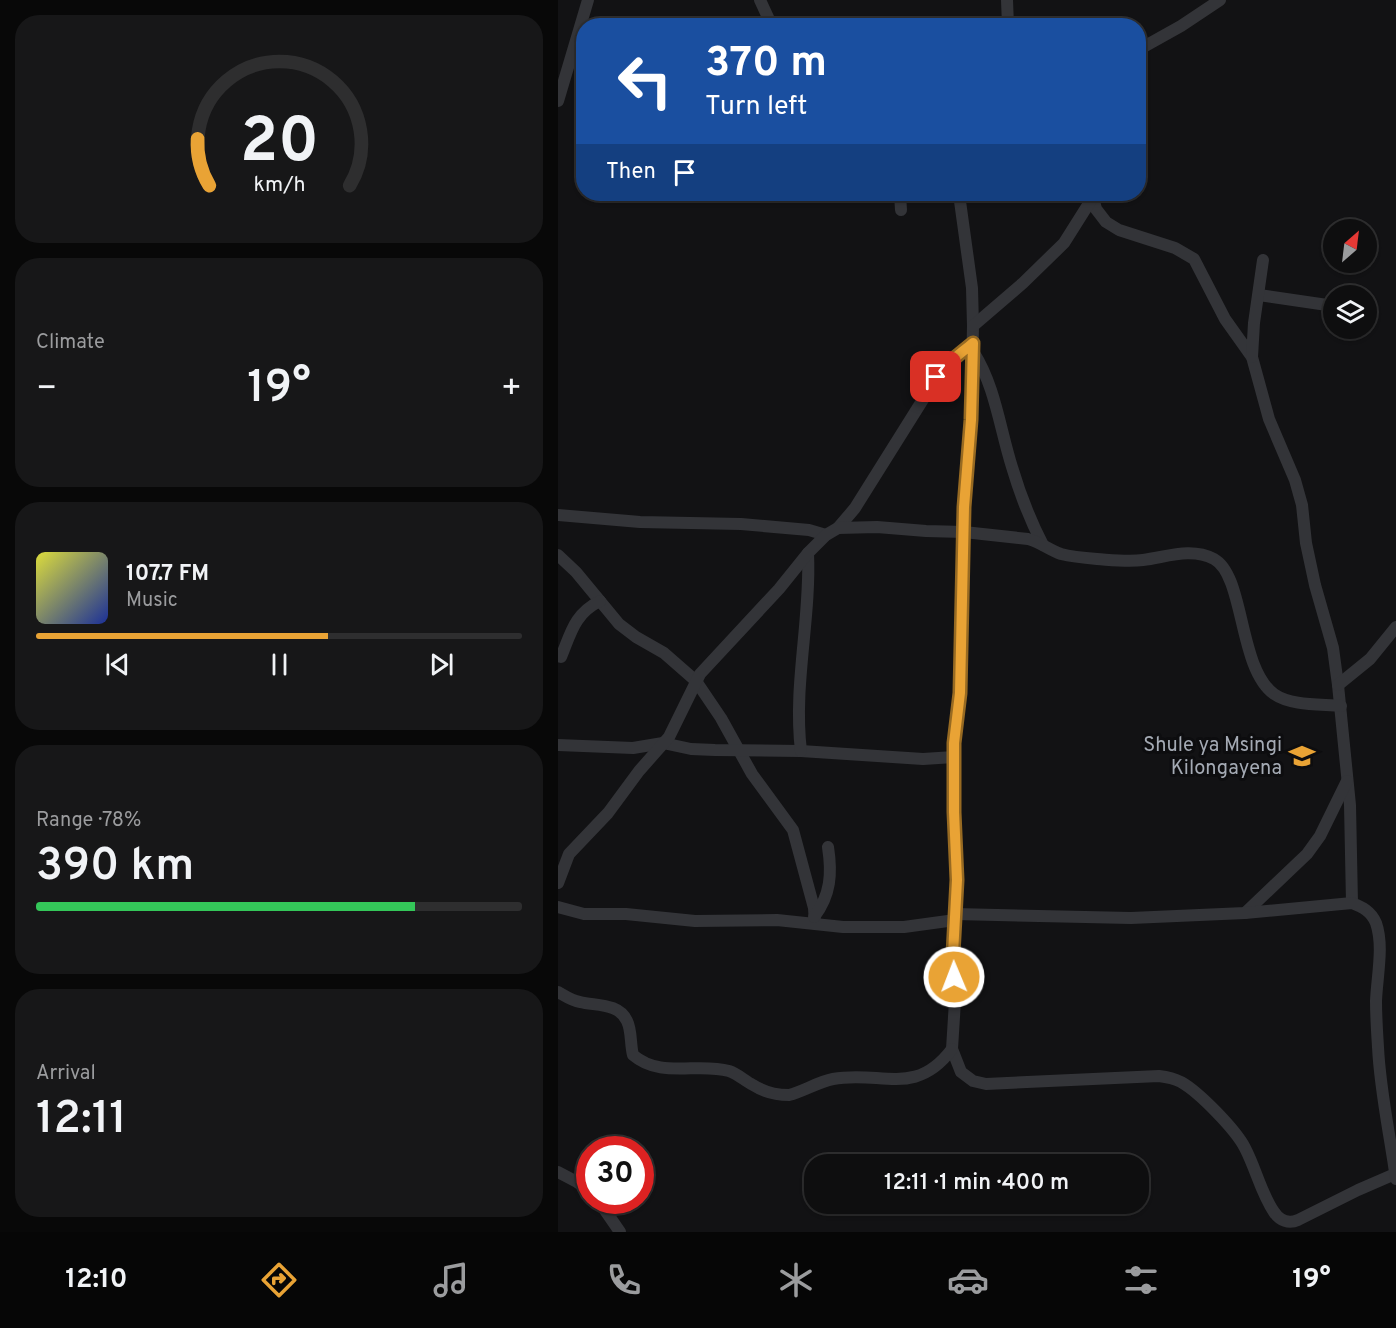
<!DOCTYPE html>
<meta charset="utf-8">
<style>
body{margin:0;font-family:Overpass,sans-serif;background:#171718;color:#f1f3f6;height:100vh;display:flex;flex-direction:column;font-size:22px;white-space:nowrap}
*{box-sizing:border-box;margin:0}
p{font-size:20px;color:#9b9c9e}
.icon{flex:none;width:33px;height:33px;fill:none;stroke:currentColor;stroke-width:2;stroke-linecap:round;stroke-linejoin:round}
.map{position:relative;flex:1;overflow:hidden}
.side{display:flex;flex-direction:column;gap:15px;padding:15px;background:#080808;width:558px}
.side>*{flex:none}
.guide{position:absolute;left:18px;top:18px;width:570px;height:183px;border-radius:24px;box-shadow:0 2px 4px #0004,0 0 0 2px #2e2e2f;background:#1a4fa0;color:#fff;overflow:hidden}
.needle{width:39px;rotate:28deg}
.fabs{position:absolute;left:765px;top:219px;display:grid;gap:12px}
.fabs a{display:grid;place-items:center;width:54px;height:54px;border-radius:50%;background:#0e0e0f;box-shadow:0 2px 4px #0004,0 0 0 2px #2e2e2f;font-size:30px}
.speed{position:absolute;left:18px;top:1136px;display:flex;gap:12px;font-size:30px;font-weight:700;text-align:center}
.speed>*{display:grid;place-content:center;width:78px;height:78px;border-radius:50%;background:#0e0e0f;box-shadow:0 2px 4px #0004,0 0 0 2px #2e2e2f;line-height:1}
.speed .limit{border:9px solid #d22;background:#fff;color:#111}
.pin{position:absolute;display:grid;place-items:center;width:51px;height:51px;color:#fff;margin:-26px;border-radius:12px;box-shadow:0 3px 9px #0006}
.me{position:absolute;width:66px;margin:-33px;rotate:359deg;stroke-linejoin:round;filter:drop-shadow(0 0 4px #0008)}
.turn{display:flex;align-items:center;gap:21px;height:126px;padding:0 30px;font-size:27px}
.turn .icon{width:78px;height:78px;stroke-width:2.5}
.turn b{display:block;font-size:42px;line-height:51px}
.then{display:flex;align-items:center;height:57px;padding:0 30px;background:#0003;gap:12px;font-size:22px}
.big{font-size:45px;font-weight:600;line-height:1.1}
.side .tile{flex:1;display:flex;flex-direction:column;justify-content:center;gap:9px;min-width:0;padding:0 21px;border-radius:24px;background:#171718}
.side .dial{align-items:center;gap:0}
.dial svg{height:156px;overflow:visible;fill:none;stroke:#2e2e2f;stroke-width:7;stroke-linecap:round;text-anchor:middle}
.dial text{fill:#f1f3f6;stroke:none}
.song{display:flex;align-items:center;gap:18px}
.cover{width:72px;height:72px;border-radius:9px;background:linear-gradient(135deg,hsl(60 70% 55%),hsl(230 70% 35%))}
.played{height:6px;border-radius:3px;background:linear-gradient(90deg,#e9a335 60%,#2e2e2f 60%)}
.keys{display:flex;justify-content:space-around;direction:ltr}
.heat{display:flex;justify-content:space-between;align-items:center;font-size:33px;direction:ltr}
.charge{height:9px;border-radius:4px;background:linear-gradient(90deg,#34c759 78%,#2e2e2f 0)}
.trip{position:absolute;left:246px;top:1154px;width:345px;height:60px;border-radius:24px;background:#0e0e0f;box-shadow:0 2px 4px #0004,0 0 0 2px #2e2e2f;font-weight:600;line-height:60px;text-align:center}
.menu{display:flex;height:96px;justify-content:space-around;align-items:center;background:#060606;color:#9b9c9e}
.menu .icon{width:42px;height:42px}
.menu .selected{color:#e9a335}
.menu b{font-size:27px;color:#f1f3f6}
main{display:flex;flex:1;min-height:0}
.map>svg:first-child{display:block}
</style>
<main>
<section class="side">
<div class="tile dial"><svg viewBox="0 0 100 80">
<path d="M14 69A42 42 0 1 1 86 69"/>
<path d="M14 69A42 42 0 0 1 8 45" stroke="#e9a335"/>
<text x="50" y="56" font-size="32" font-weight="700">20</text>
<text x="50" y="72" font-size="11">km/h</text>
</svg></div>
<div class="tile"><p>Climate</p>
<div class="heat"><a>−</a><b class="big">19°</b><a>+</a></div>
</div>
<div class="tile">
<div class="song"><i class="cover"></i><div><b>107.7 FM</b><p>Music</p></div></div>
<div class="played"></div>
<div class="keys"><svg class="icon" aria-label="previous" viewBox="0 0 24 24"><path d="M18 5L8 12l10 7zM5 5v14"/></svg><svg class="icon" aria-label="pause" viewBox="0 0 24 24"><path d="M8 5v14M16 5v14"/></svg><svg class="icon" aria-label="next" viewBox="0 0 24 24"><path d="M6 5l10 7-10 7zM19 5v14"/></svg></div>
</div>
<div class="tile"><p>Range · 78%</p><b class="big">390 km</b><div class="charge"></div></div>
<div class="tile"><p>Arrival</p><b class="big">12:11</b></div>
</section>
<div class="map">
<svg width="838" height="1232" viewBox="0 0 838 1232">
<rect width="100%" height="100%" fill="#121214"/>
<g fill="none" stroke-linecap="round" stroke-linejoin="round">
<g stroke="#333438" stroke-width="12">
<polyline points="202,0 214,26"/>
<polyline points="449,0 450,26"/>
<polyline points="580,50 623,26 662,0"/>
<polyline points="0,101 30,0"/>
<polyline points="342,194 343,210"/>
<path d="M401,194l13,94 1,38 -2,94 -7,87 -4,186 -5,36 -1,83 3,68 -4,74 2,47 -3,48 9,23 12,9 13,3 173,-8c8,1 14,2 22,6 18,10 55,48 64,66 11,21 16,45 29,64 6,9 15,12 24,8l60,-30 37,-16"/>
<polyline points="535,197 538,209 548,222 561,230 617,248 636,259 667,319 694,357 711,419 737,480 744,505 748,543 757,585 775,648 780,685 792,805 794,903"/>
<polyline points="701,295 776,306"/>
<polyline points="415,326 465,283 506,243 535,197 535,194"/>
<path d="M416,353c21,33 26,76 38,114 8,27 18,53 31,78"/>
<polyline points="694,357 696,323 705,260"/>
<polyline points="0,515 82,522 183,524 251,530 268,535"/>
<polyline points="280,528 297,508 386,366 399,358 415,343"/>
<polyline points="0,555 18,572 61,624 78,637 106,653 138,681 163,718 194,774 235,830 256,908 257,923"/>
<path d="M3,657c10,-24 13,-43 39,-56"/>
<polyline points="780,685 812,659 838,627"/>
<polyline points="0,745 75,748 105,743 133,749 157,750 243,751 365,759 396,757"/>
<path d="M243,751c-8,-66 10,-132 7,-198"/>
<path d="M0,883l11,-29 39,-41 31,-42 30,-34 31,-63 79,-85 29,-36 18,-18 12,-7 39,-1 49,4 38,1 64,7c12,3 21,11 33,15 12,3 24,4 36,5 15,1 31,3 46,1 24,-3 48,-13 71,-1 31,17 24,109 60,135 17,12 47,10 67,12"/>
<polyline points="0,907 26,914 68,914 137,921 219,920 285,927 346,927 397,920"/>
<polyline points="687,913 749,854 762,836 789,781"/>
<path d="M397,914l176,4 114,-5 107,-10c10,4 19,8 24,20 8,23 1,53 0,78 0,15 1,30 2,46 2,44 12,88 18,132"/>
<path d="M256,917c17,-22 18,-44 14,-70"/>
<path d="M0,992c7,4 14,9 22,10 16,4 39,1 47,19 5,10 3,23 6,34 28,24 64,7 96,16 9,3 16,10 24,14 11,7 23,10 36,10 15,-4 29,-13 44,-16 48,-9 82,19 119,-30"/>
<polyline points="0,1172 19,1182 32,1191"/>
<polyline points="40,1200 62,1232"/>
</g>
</g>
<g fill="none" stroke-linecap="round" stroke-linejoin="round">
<g stroke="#976a22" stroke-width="15">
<path id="route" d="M378,377c10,-14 24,-23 37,-34l-2,77 -7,87 -4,186 -6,50v69l3,68 -4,74 1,23"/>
</g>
<use href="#route" stroke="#e9a335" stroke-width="10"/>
</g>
<defs>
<g id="school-bare" transform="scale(2.07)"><path d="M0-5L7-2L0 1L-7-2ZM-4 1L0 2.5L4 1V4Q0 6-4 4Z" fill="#e9a335" stroke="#0d0d0f" stroke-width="2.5" paint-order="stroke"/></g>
</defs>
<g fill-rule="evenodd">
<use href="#school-bare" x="744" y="756"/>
</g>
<g text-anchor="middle" stroke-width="6" stroke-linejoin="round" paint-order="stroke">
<g font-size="20" fill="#a4aab4" stroke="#0d0d0f" text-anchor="end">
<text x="724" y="751">Shule ya Msingi<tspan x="724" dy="23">Kilongayena</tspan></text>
</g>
</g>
</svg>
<div class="fabs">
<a><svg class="needle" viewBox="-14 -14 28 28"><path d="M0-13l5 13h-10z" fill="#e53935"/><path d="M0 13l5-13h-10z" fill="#9b9c9e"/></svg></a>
<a><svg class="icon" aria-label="layers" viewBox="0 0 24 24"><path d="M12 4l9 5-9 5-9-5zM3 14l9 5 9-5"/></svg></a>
</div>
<div class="speed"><div class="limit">30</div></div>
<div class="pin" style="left:378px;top:377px;background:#d93025"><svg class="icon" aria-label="arrive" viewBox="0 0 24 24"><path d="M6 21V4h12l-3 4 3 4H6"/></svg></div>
<svg class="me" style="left:396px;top:977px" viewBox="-20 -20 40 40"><circle r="17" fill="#e9a335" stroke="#fff" stroke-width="3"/><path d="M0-11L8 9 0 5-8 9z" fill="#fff"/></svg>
<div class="trip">12:11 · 1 min · 400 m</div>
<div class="guide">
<div class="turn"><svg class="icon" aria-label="left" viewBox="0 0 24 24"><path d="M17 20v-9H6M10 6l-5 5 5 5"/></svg><div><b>370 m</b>Turn left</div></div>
<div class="then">Then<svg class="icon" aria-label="arrive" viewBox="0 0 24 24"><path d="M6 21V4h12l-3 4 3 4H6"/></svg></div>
</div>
</div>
</main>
<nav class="menu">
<b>12:10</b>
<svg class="icon selected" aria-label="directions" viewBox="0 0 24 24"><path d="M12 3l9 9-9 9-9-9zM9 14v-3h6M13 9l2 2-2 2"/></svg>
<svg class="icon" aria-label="music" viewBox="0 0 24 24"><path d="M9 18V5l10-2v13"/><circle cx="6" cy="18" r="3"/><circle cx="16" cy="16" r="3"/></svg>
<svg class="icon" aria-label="phone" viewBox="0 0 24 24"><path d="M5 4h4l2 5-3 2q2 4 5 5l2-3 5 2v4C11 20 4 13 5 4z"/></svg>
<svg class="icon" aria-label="climate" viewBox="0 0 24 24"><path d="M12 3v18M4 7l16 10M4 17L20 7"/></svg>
<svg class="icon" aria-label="car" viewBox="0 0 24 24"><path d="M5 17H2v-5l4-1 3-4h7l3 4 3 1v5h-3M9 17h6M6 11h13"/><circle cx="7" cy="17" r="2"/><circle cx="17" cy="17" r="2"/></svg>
<svg class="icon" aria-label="filters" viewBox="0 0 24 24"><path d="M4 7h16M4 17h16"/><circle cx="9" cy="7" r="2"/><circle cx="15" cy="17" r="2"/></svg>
<b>19°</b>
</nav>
